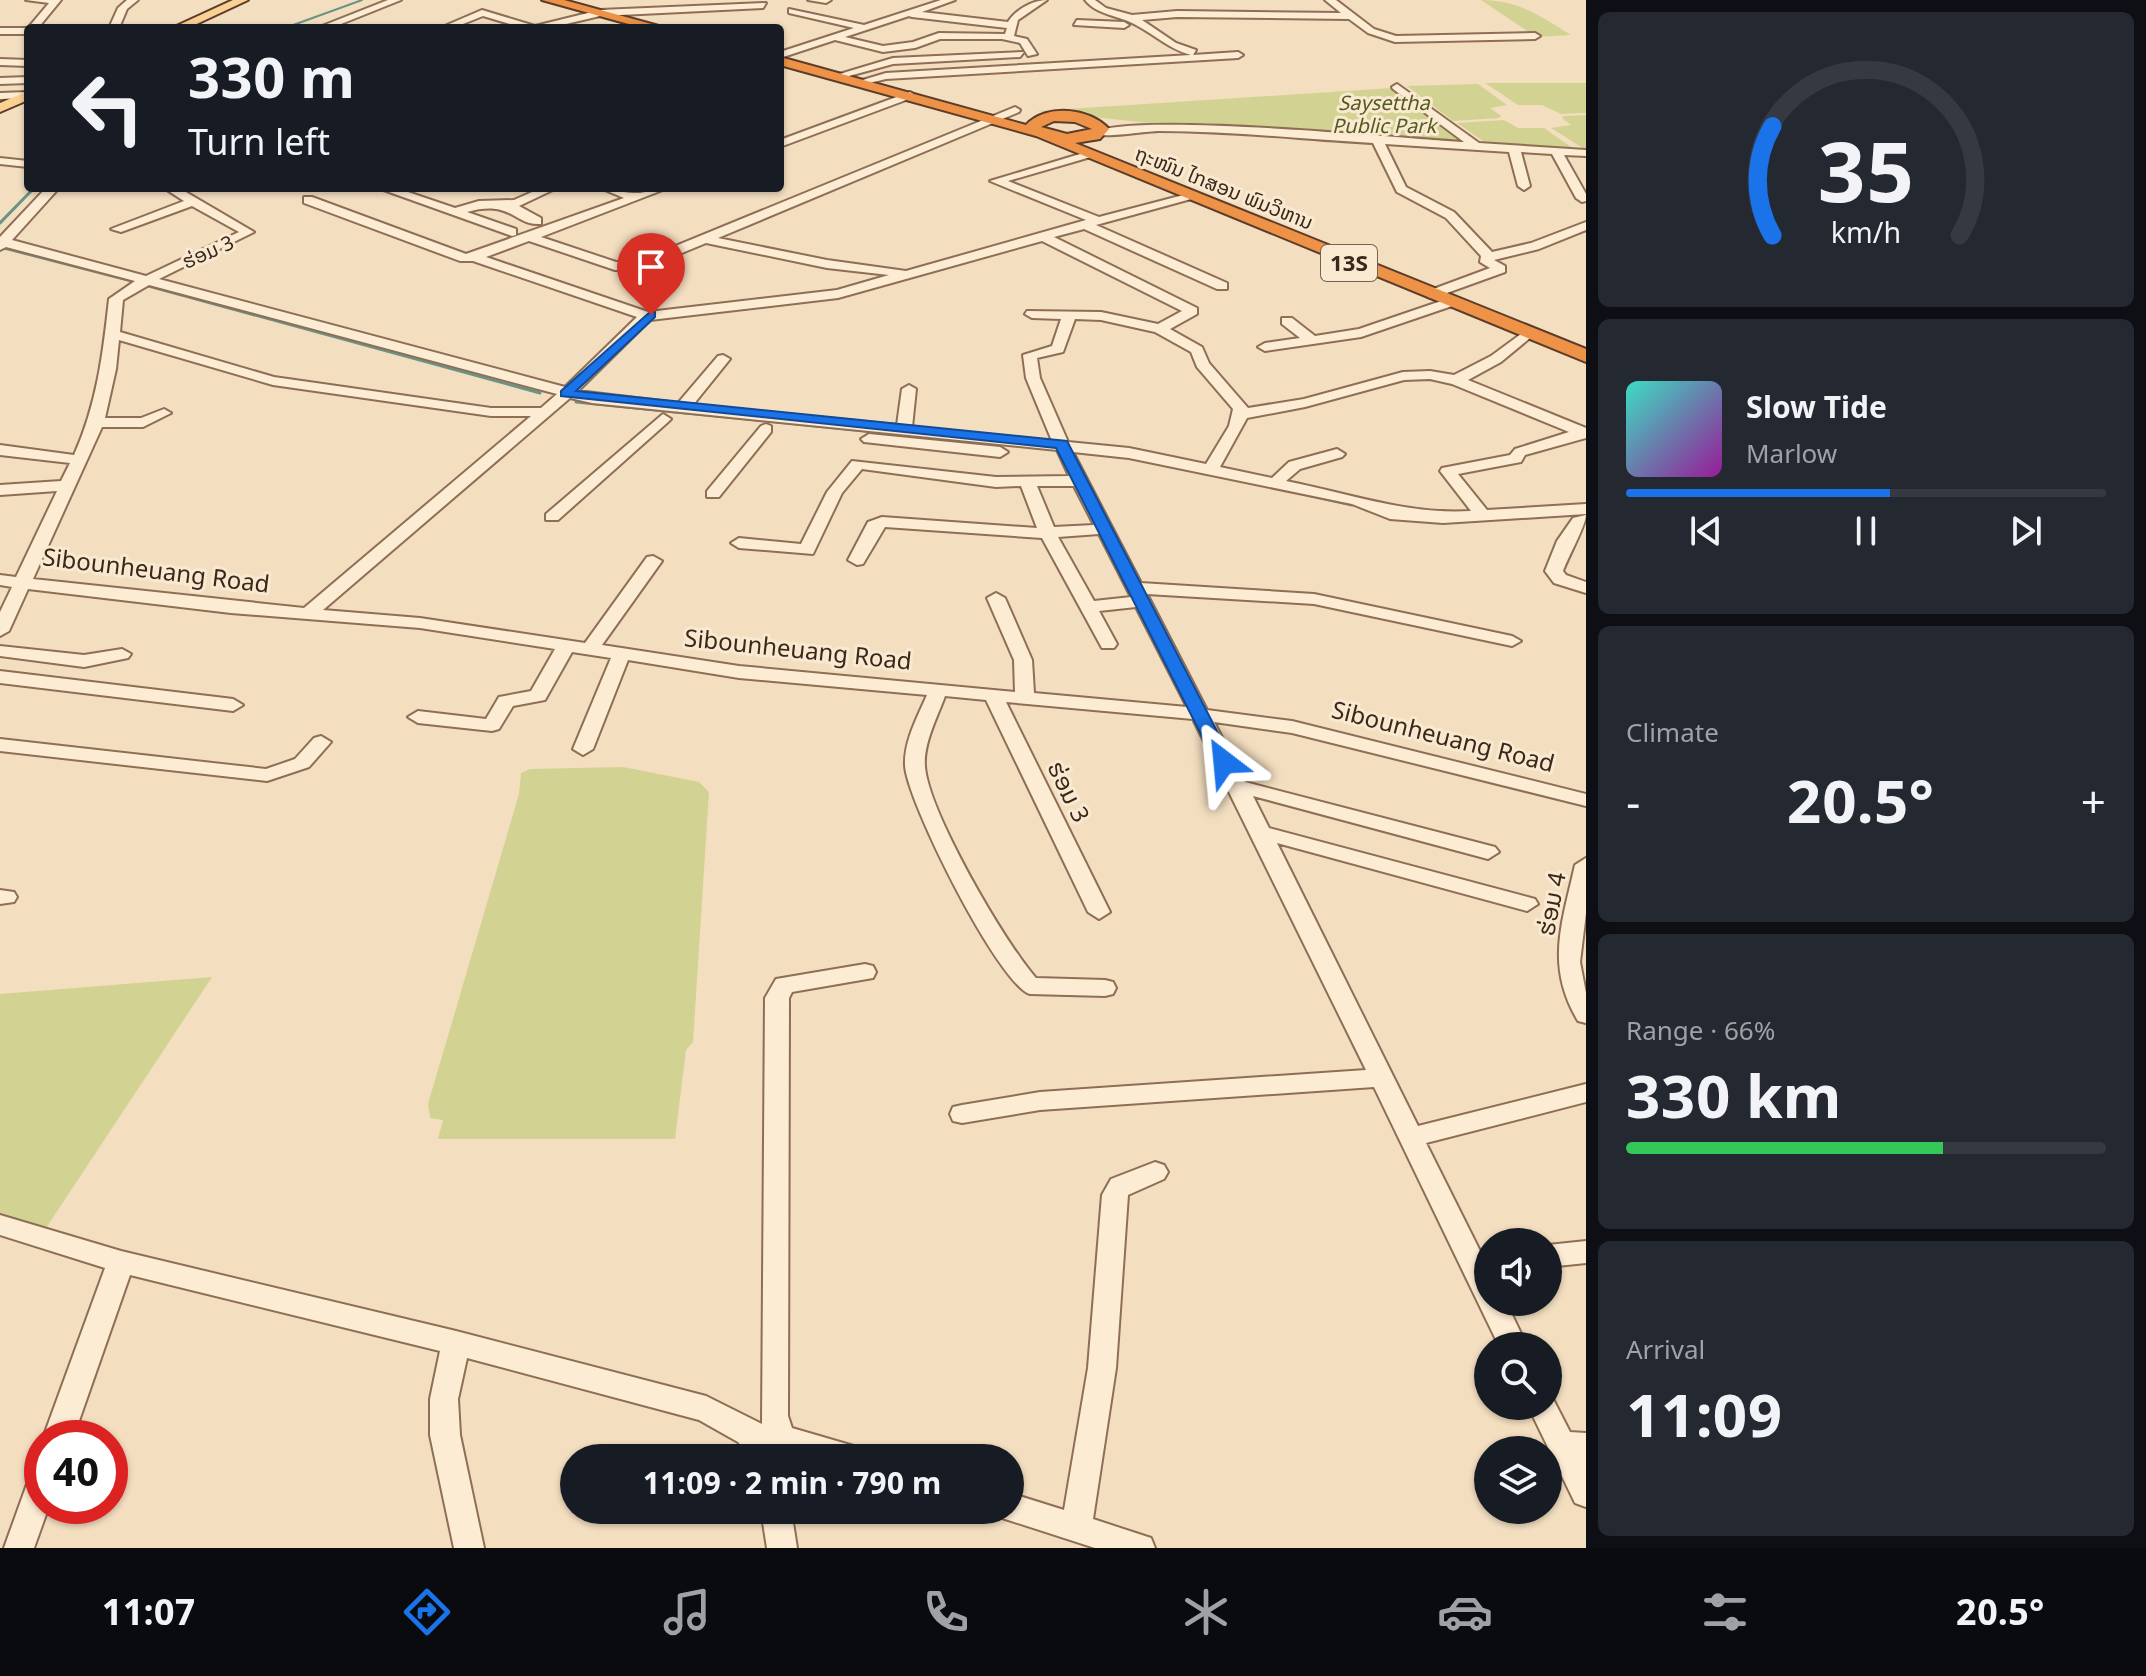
<!DOCTYPE html>
<meta charset="utf-8">
<style>
body{margin:0;font-family:Georgia,"Noto Sans Lao",serif;background:#242831;color:#f1f3f6;height:100vh;display:flex;flex-direction:column;font-size:30px;white-space:nowrap}
*{box-sizing:border-box;margin:0}
p{font-size:26px;color:#9ea1a6}
.icon{flex:none;width:44px;height:44px;fill:none;stroke:currentColor;stroke-width:2;stroke-linecap:round;stroke-linejoin:round}
.map{position:relative;flex:1;overflow:hidden}
.side{display:flex;flex-direction:column;gap:12px;padding:12px;background:#0d0f14;width:560px}
.side>*{flex:none}
.hud{position:absolute;left:24px;top:24px;width:760px;height:168px;border-radius:8px;box-shadow:0 2px 6px #0004;background:#171b24;color:#f1f3f6;overflow:hidden}
.tools{position:absolute;left:1474px;top:1228px;display:grid;gap:16px}
.tools a{display:grid;place-items:center;width:88px;height:88px;border-radius:50%;background:#171b24;box-shadow:0 2px 6px #0004;font-size:40px}
.speed{position:absolute;left:24px;top:1420px;display:flex;gap:16px;font-size:40px;font-weight:700;text-align:center}
.speed>*{display:grid;place-content:center;width:104px;height:104px;border-radius:50%;background:#171b24;box-shadow:0 2px 6px #0004;line-height:1}
.speed .limit{border:12px solid #d22;background:#fff;color:#111}
.pin{position:absolute;display:grid;place-items:center;width:68px;height:68px;color:#fff;margin:-82px -34px;border-radius:50% 50% 50% 0;rotate:-45deg;box-shadow:0 0 8px #0007}
.pin .icon{rotate:45deg}
.me{position:absolute;width:88px;margin:-44px;rotate:331deg;stroke-linejoin:round;filter:drop-shadow(0 0 6px #0008)}
.turn{display:flex;align-items:center;gap:28px;height:168px;padding:0 32px;font-size:36px}
.turn .icon{width:104px;height:104px;stroke-width:2.5}
.turn b{display:block;font-size:56px;line-height:68px}
.big{font-size:60px;font-weight:700;line-height:1.1}
.side .tile{flex:1;display:flex;flex-direction:column;justify-content:center;gap:12px;min-width:0;padding:0 28px;border-radius:12px;background:#242831}
.side .dial{align-items:center;gap:0}
.dial svg{height:208px;overflow:visible;fill:none;stroke:#363941;stroke-width:7;stroke-linecap:round;text-anchor:middle}
.dial text{fill:#f1f3f6;stroke:none}
.song{display:flex;align-items:center;gap:24px}
.cover{width:96px;height:96px;border-radius:12px;background:linear-gradient(135deg,hsl(170 70% 55%),hsl(300 70% 35%))}
.played{height:8px;border-radius:4px;background:linear-gradient(90deg,#1a73e8 55%,#363941 55%)}
.keys{display:flex;justify-content:space-around;direction:ltr}
.heat{display:flex;justify-content:space-between;align-items:center;font-size:44px;direction:ltr}
.charge{height:12px;border-radius:6px;background:linear-gradient(90deg,#34c759 66%,#363941 0)}
.trip{position:absolute;left:560px;top:1444px;width:464px;height:80px;border-radius:40px;background:#171b24;box-shadow:0 2px 6px #0004;font-weight:700;line-height:80px;text-align:center}
.menu{display:flex;height:128px;justify-content:space-around;align-items:center;background:#090b0e;color:#9ea1a6}
.menu .icon{width:56px;height:56px}
.menu .current{color:#1a73e8}
.menu b{font-size:36px;color:#f1f3f6}
main{display:flex;flex:1;min-height:0}
.map>svg:first-child{display:block}
</style>
<main>
<div class="map">
<svg width="1586" height="1548" viewBox="0 0 1586 1548">
<rect width="100%" height="100%" fill="#f3dec0"/>
<g fill="#d2d392">
<path d="M1481,0c37,0 60,16 90,35l-35,2z"/>
<polygon points="1485,83 1586,83 1586,113 1561,114 1542,105 1518,105"/>
<polygon points="1478,84 1507,105 1490,108 1501,116 1499,118 1453,121 1407,86"/>
<polygon points="1392,88 1470,145 1196,128 1037,111"/>
<polygon points="1586,115 1586,150 1551,128 1571,125 1562,118 1564,116"/>
<polygon points="1504,120 1518,128 1544,128 1574,149 1486,143 1457,123"/>
<polygon points="623,767 699,782 709,792 693,1042 686,1050 675,1139 438,1139 443,1120 430,1118 428,1104 519,794 521,773 530,769"/>
<polygon points="212,977 46,1228 0,1214 0,994"/>
</g>
<g fill="none" stroke-linecap="round" stroke-linejoin="round">
<polyline stroke="#699485" stroke-width="2" points="285,28 362,0"/>
<g stroke="#699485" stroke-width="3">
<polyline points="0,223 34,188"/>
<polyline points="0,247 136,282"/>
<polyline points="145,285 540,393"/>
<polyline points="576,402 916,436"/>
<polyline points="1308,495 1352,505"/>
</g>
<g stroke="#8e6e55" stroke-width="4">
<g id="minor">
<polygon points="26,0 61,0 38,28 28,28 49,3"/>
<polygon points="127,0 138,0 127,9 119,28 109,28 118,8"/>
<polygon points="388,0 401,0 331,28 317,28"/>
<polygon points="808,0 831,0 826,3"/>
<path d="M941,0h14l-33,12 86,10c7,-12 25,-22 39,-22l-29,20 -4,16 13,3 10,15 -9,2 -8,-13 -18,-4h-62l-25,9 -32,4 -48,-12 -55,18v-6l74,-24 -65,-15v-4l75,16zM909,16l3,1 95,11 -2,6 -66,-1 -26,9 -30,4 -38,-9z"/>
<path d="M1085,0h10l11,8 26,7 45,-4 164,2 -16,-13h11l38,29 22,7 139,-3 5,3 -5,3 -140,3 -27,-9 -19,-14 -172,-2 -35,3 34,23 20,7 -3,5 45,-3 5,3 -5,3 -352,21 -25,6 -5,-3 30,-9 305,-18c-22,-6 -36,-20 -55,-30 -17,-10 -38,-9 -51,-25z"/>
<polygon points="766,3 763,8 600,16 549,28 523,28 483,16 453,28 440,28 482,10 535,26 600,10"/>
<polygon points="1077,20 1124,22 1129,25 1124,28 1074,25"/>
<rect x="0" y="28" width="28" height="6"/>
<polygon points="1024,52 1020,57 893,64 838,79 833,76 893,58"/>
<polygon points="0,59 28,60 28,66 0,65"/>
<polygon points="28,77 28,83 0,84 0,78"/>
<path d="M1397,84l82,59 107,7v6l-22,-1 22,39v7l-4,1 -6,-4 -24,-44 -31,-2 9,34 -6,4 -6,-4 -9,-34 -124,-8 21,43 48,25 38,40 39,-9 55,-21v8l-47,19 -45,11 11,6v6l-72,26 -5,-1v-6l62,-23 -10,-6 1,-6 -35,-38 -49,-26 -24,-49c-71,-4 -143,-12 -214,-12 -14,0 -57,8 -66,2 34,-22 313,6 371,9l-71,-53 -1,-2z"/>
<polygon points="27,92 28,98 0,99 0,93"/>
<polygon points="910,92 915,95 914,97 780,147 780,140"/>
<path d="M1015,107l5,3 -1,2 -301,126 109,22 79,11 180,-51 -96,-39 100,-30 6,3 -2,2 -86,25 91,36 92,-24v6l-95,26 131,58v6h-10l-133,-60 -30,8 143,71v6l-27,15 32,18 7,16 39,45 56,-9 99,-27 27,-1 24,4 37,-19 34,-25 5,1v6l-29,24 -33,18 118,48v10l-61,17 -4,7 -63,12 29,36 99,-6v10l-143,9 -53,-4 -38,-15 -223,-46 -56,-6 68,131 173,11 198,42 9,5 -9,5 -198,-42 -167,-10 60,116 85,11 294,73v12l-294,-73 -78,-11 31,60 250,65 4,5 -11,7 -235,-63 16,32 266,71 3,5 -11,7 -250,-68 141,283 168,-42v18l-160,41 62,124v35h18l21,44h-28l-125,-259 -334,23 -78,13 -9,-2 -3,-7 3,-7 9,-2 78,-13 326,-22 -173,-351 -187,-17 104,210 -11,7 -11,-7 -102,-212 -41,-4c-8,22 -22,48 -20,71 4,46 80,176 111,211l69,2 8,2 3,6 -3,6 -8,2 -75,-2c-31,-9 -124,-194 -125,-229 -1,-24 13,-49 22,-70l-188,-17 -111,-18 -35,89 -10,6 -10,-6 38,-91 -39,-6 -27,48 -32,6 -14,23 -7,2 -74,-8 -10,-6 10,-6 68,8 13,-22 32,-6 24,-42 -135,-21 -189,-15 -203,-24 -19,42 -9,5v-24l12,-25 -12,-2v-10l16,2 41,-86 -57,4v-10l61,-4 9,-18 -70,-8v-10l74,10c23,-51 29,-101 35,-156l26,-18 -129,-34 -6,3v-13l46,-49h13l-47,52 134,36 93,-44 -47,-26 -71,26 -10,-3 73,-28 -20,-13h15l75,44 -95,47 406,108 72,-70 -164,-56h-13l-156,-58v-6h8l154,57 158,-56 -24,-10c12,0 23,5 34,5 10,1 22,-5 34,-5l-127,49 75,25 18,1zM529,241l86,29h26l65,-27 121,25 62,7 -52,15 -189,22 -162,-55zM1042,241l140,70 -24,13 -57,-12 -74,-1 -2,3 7,4 29,1 -9,27 -29,9 3,23 26,63 -140,-14 4,-38 -7,-4 -7,4 -5,36 -204,-20 37,-46 -7,-4 -5,1 -40,47 -100,-12 72,-71 188,-22zM149,285l408,109 -16,14h-50l-217,-31 -154,-45 3,-32zM1075,319l26,1 54,12 36,20 6,15 36,42 -4,17 -23,38 -77,-16 -61,-6 -28,-64 -3,-20 26,-6zM119,340l154,45 218,31h40l-227,192 -271,-29 69,-152h41l28,-14 -7,-4 -23,9h-36l11,-49zM1430,379l22,5 117,48 -54,17 -5,6 -68,13 -2,3 31,40c-64,4 -123,-18 -185,-30l14,-12 42,-12 3,-3 -8,-5 -48,13 -17,16 -52,-11 27,-49 58,-11 99,-27zM570,398l22,5 465,47 12,26 -73,1 -144,-16 -25,31 -26,52 -62,-6 -8,5 8,5 74,6 29,-61 20,-24 134,18 25,-1 16,42 -155,-11 -14,5 -20,38 9,5 6,-1 22,-37 157,11 60,110h12l3,-4 -18,-33 37,-4 51,100 -153,-14 -2,-33 -27,-62 -9,-5 -9,5 27,62 1,32 -276,-26 -137,-21 60,-84 -9,-5 -6,1 -62,86 -165,-25 -97,-8zM1037,486h37l20,39 -40,2zM1099,534l32,63 -37,4 -36,-64z"/>
<polygon points="0,158 28,161 28,167 0,164"/>
<path d="M378,188h18l59,20 24,-7 35,-1 27,-12h16l-38,18 22,12v6c-27,2 -29,-25 -74,-12l49,17v6l-4,1z"/>
<polygon points="1447,299 1452,300 1452,306 1361,337 1265,351 1258,347 1265,343 1300,338 1282,324 1282,318 1292,318 1315,336 1359,329"/>
<polygon points="663,414 671,419 668,422 558,520 546,520 546,514"/>
<polygon points="766,424 771,426 771,432 719,497 707,497 707,491 761,426"/>
<polygon points="869,434 1000,447 1008,452 1000,457 864,442 861,439"/>
<path d="M1586,515c0,10 -18,42 -23,56l3,4 20,7v11l-32,-10 -9,-12 12,-30 16,-23z"/>
<polygon points="0,646 84,655 122,649 131,654 128,658 84,667 0,656"/>
<polygon points="0,671 233,699 243,705 233,711 0,683"/>
<polygon points="321,736 331,742 309,767 267,781 0,751 0,739 266,769 295,759 314,738"/>
<path d="M1586,858v55l-6,49 6,31v30l-8,-2c-33,-55 -16,-98 -3,-156z"/>
<polygon points="0,890 14,892 17,897 14,902 0,904"/>
<polygon points="865,964 873,966 876,972 873,978 792,992 789,998 788,1416 792,1428 864,1449 869,1458 808,1458 778,1450 782,1458 750,1458 738,1442 699,1420 467,1358 458,1399 460,1435 484,1548 454,1548 430,1435 430,1399 440,1351 130,1275 73,1438 43,1438 105,1268 0,1235 0,1215 121,1251 456,1331 706,1396 762,1424 765,998 776,979"/>
<polygon points="1155,1162 1164,1165 1168,1172 1164,1179 1128,1195 1116,1368 1093,1519 1151,1538 1155,1548 1095,1548 999,1517 996,1510 1010,1510 1010,1493 1064,1510 1088,1368 1102,1195 1111,1179"/>
<polygon points="1586,1241 1586,1263 1548,1267 1548,1245"/>
<polygon points="1548,1396 1552,1397 1570,1432 1586,1433 1586,1507 1575,1503 1528,1406 1548,1406"/>
<polygon points="42,1469 42,1506 49,1506 34,1548 4,1548 31,1473"/>
<polygon points="761,1510 791,1510 797,1548 767,1548"/>
</g>
</g>
<g stroke="#5c3c2a" stroke-width="4">
<g id="major">
<polygon points="233,0 248,0 188,28 172,28"/>
<polygon points="28,91 28,100 0,112 0,103"/>
</g>
</g>
<g stroke="#5c3c2a" stroke-width="4">
<g id="highway">
<polygon points="542,0 564,0 666,28 643,28"/>
<path d="M780,57l246,68c20,-22 64,-17 83,4l-9,10 -25,4 511,206v13l-550,-226 -256,-71zM1054,121l21,1 17,7 -25,5 -26,-7z"/>
</g>
</g>
<use href="#minor" fill="#fdecd4" fill-rule="evenodd"/>
<use href="#major" fill="#fbd093" fill-rule="evenodd"/>
<use href="#highway" fill="#ed9246" fill-rule="evenodd"/>
</g>
<polygon fill="#1a73e8" stroke="#114b97" stroke-width="2" points="651,311 655,312 655,317 576,391 1067,441 1233,762 1231,766 1224,768 1215,762 1056,448 561,396 561,391"/>
<g text-anchor="middle" stroke-width="6" stroke-linejoin="round" paint-order="stroke">
<g font-size="20" font-style="italic" fill="#525b20" stroke="#f9e9d0">
<text x="1384" y="110">Saysettha<tspan x="1384" dy="23">Public Park</tspan></text>
</g>
<g font-size="20" fill="#3c281b" stroke="#f9e9d0">
<text transform="translate(1224 188) rotate(22)" y="7">ຖະໜົນ ໄກສອນ ພົມວິຫານ</text>
<text transform="translate(208 252) rotate(-24)" y="7">ຮ່ອມ 3</text>
</g>
<rect fill="#f9e9d0" stroke="#756251" stroke-width="2" x="1321" y="245" width="56" height="36" rx="6"/>
<g font-size="22" font-weight="bold" fill="#3c281b">
<text x="1349" y="271">13S</text>
</g>
<g font-size="24" fill="#3c281b" stroke="#f9e9d0">
<text transform="translate(156 571) rotate(7)" y="8">Sibounheuang Road</text>
<text transform="translate(798 650) rotate(6)" y="8">Sibounheuang Road</text>
<text transform="translate(1443 737) rotate(14)" y="8">Sibounheuang Road</text>
<text transform="translate(1068 792) rotate(64)" y="8">ຮ່ອມ 3</text>
<text transform="translate(1552 904) rotate(-79)" y="8">ຮ່ອມ 4</text>
</g>
</g>
</svg>
<div class="tools">
<a><svg class="icon" aria-label="sound" viewBox="0 0 24 24"><path d="M4 9h4l5-4v14l-5-4H4zM17 9q2 3 0 6"/></svg></a>
<a><svg class="icon" aria-label="search" viewBox="0 0 24 24"><circle cx="10" cy="10" r="6"/><path d="M15 15l6 6"/></svg></a>
<a><svg class="icon" aria-label="layers" viewBox="0 0 24 24"><path d="M12 4l9 5-9 5-9-5zM3 14l9 5 9-5"/></svg></a>
</div>
<div class="speed"><div class="limit">40</div></div>
<div class="pin" style="left:651px;top:315px;background:#d93025"><svg class="icon" aria-label="arrive" viewBox="0 0 24 24"><path d="M6 21V4h12l-3 4 3 4H6"/></svg></div>
<svg class="me" style="left:1224px;top:762px" viewBox="-20 -20 40 40"><path d="M0-17L14 15 0 8-14 15z" fill="#1a73e8" stroke="#fff" stroke-width="4"/></svg>
<div class="trip">11:09 · 2 min · 790 m</div>
<div class="hud">
<div class="turn"><svg class="icon" aria-label="left" viewBox="0 0 24 24"><path d="M17 20v-9H6M10 6l-5 5 5 5"/></svg><div><b>330 m</b>Turn left</div></div>
</div>
</div>
<section class="side">
<div class="tile dial"><svg viewBox="0 0 100 80">
<path d="M14 69A42 42 0 1 1 86 69"/>
<path d="M14 69A42 42 0 0 1 14 27" stroke="#1a73e8"/>
<text x="50" y="56" font-size="32" font-weight="700">35</text>
<text x="50" y="72" font-size="11">km/h</text>
</svg></div>
<div class="tile">
<div class="song"><i class="cover"></i><div><b>Slow Tide</b><p>Marlow</p></div></div>
<div class="played"></div>
<div class="keys"><svg class="icon" aria-label="previous" viewBox="0 0 24 24"><path d="M18 5L8 12l10 7zM5 5v14"/></svg><svg class="icon" aria-label="pause" viewBox="0 0 24 24"><path d="M8 5v14M16 5v14"/></svg><svg class="icon" aria-label="next" viewBox="0 0 24 24"><path d="M6 5l10 7-10 7zM19 5v14"/></svg></div>
</div>
<div class="tile"><p>Climate</p>
<div class="heat"><a>−</a><b class="big">20.5°</b><a>+</a></div>
</div>
<div class="tile"><p>Range · 66%</p><b class="big">330 km</b><div class="charge"></div></div>
<div class="tile"><p>Arrival</p><b class="big">11:09</b></div>
</section>
</main>
<nav class="menu">
<b>11:07</b>
<svg class="icon current" aria-label="directions" viewBox="0 0 24 24"><path d="M12 3l9 9-9 9-9-9zM9 14v-3h6M13 9l2 2-2 2"/></svg>
<svg class="icon" aria-label="music" viewBox="0 0 24 24"><path d="M9 18V5l10-2v13"/><circle cx="6" cy="18" r="3"/><circle cx="16" cy="16" r="3"/></svg>
<svg class="icon" aria-label="phone" viewBox="0 0 24 24"><path d="M5 4h4l2 5-3 2q2 4 5 5l2-3 5 2v4C11 20 4 13 5 4z"/></svg>
<svg class="icon" aria-label="climate" viewBox="0 0 24 24"><path d="M12 3v18M4 7l16 10M4 17L20 7"/></svg>
<svg class="icon" aria-label="car" viewBox="0 0 24 24"><path d="M5 17H2v-5l4-1 3-4h7l3 4 3 1v5h-3M9 17h6M6 11h13"/><circle cx="7" cy="17" r="2"/><circle cx="17" cy="17" r="2"/></svg>
<svg class="icon" aria-label="filters" viewBox="0 0 24 24"><path d="M4 7h16M4 17h16"/><circle cx="9" cy="7" r="2"/><circle cx="15" cy="17" r="2"/></svg>
<b>20.5°</b>
</nav>
